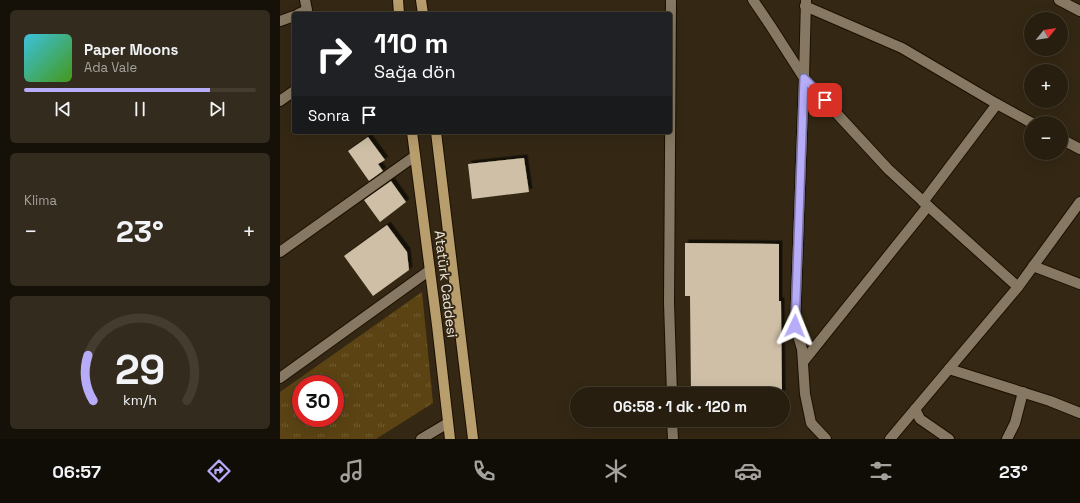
<!DOCTYPE html>
<html lang="tr">
<meta charset="utf-8">
<style>
body{margin:0;font-family:"Space Grotesk",sans-serif;background:#332b1d;color:#f1f3f6;height:100vh;display:flex;flex-direction:column;font-size:15px;white-space:nowrap}
*{box-sizing:border-box;margin:0}
p{font-size:13px;color:#a4a29e}
.icon{flex:none;width:22px;height:22px;fill:none;stroke:currentColor;stroke-width:2;stroke-linecap:round;stroke-linejoin:round}
.map{position:relative;flex:1;overflow:hidden}
.side{display:flex;flex-direction:column;gap:10px;padding:10px;background:#151008;width:280px}
.side>*{flex:none}
.guide{position:absolute;left:12px;top:12px;width:380px;height:122px;border-radius:4px;box-shadow:0 4px 16px #0002,0 0 0 1px #433c2f;background:#202124;color:#fff;overflow:hidden}
.needle{width:26px;rotate:60deg}
.tools{position:absolute;left:744px;top:12px;display:grid;gap:8px}
.tools a{display:grid;place-items:center;width:44px;height:44px;border-radius:50%;background:#271e0f;box-shadow:0 4px 16px #0002,0 0 0 1px #433c2f;font-size:20px}
.speed{position:absolute;left:12px;top:375px;display:flex;gap:8px;font-size:20px;font-weight:700;text-align:center}
.speed>*{display:grid;place-content:center;width:52px;height:52px;border-radius:50%;background:#271e0f;box-shadow:0 4px 16px #0002,0 0 0 1px #433c2f;line-height:1}
.speed .limit{border:6px solid #d22;background:#fff;color:#111}
.pin{position:absolute;display:grid;place-items:center;width:34px;height:34px;color:#fff;margin:-17px;border-radius:8px;box-shadow:0 2px 6px #0006}
.me{position:absolute;width:44px;margin:-22px;rotate:2deg;stroke-linejoin:round;filter:drop-shadow(0 0 3px #0008)}
.turn{display:flex;align-items:center;gap:14px;height:84px;padding:0 16px;font-size:18px}
.turn .icon{width:52px;height:52px;stroke-width:2.5}
.turn b{display:block;font-size:28px;line-height:34px}
.then{display:flex;align-items:center;height:38px;padding:0 16px;background:#0003;gap:8px;font-size:15px}
.big{font-size:30px;font-weight:600;line-height:1.1}
.side .card{flex:1;display:flex;flex-direction:column;justify-content:center;gap:6px;min-width:0;padding:0 14px;border-radius:6px;background:#332b1d}
.side .dial{align-items:center;gap:0}
.dial svg{height:104px;overflow:visible;fill:none;stroke:#433c2f;stroke-width:7;stroke-linecap:round;text-anchor:middle}
.dial text{fill:#f1f3f6;stroke:none}
.song{display:flex;align-items:center;gap:12px}
.cover{width:48px;height:48px;border-radius:6px;background:linear-gradient(135deg,hsl(190 70% 55%),hsl(100 70% 35%))}
.played{height:4px;border-radius:2px;background:linear-gradient(90deg,#b6acf8 80%,#433c2f 80%)}
.keys{display:flex;justify-content:space-around;direction:ltr}
.heat{display:flex;justify-content:space-between;align-items:center;font-size:22px;direction:ltr}
.trip{position:absolute;left:290px;top:387px;width:220px;height:40px;border-radius:20px;background:#271e0f;box-shadow:0 4px 16px #0002,0 0 0 1px #433c2f;font-weight:600;line-height:40px;text-align:center}
.tabs{display:flex;height:64px;justify-content:space-around;align-items:center;background:#100c06;color:#a4a29e}
.tabs .icon{width:28px;height:28px}
.tabs .selected{color:#b6acf8}
.tabs b{font-size:18px;color:#f1f3f6}
main{display:flex;flex:1;min-height:0}
.map>svg:first-child{display:block}
</style>
<main>
<section class="side">
<div class="card">
<div class="song"><i class="cover"></i><div><b>Paper Moons</b><p>Ada Vale</p></div></div>
<div class="played"></div>
<div class="keys"><svg class="icon" aria-label="previous" viewBox="0 0 24 24"><path d="M18 5L8 12l10 7zM5 5v14"/></svg><svg class="icon" aria-label="pause" viewBox="0 0 24 24"><path d="M8 5v14M16 5v14"/></svg><svg class="icon" aria-label="next" viewBox="0 0 24 24"><path d="M6 5l10 7-10 7zM19 5v14"/></svg></div>
</div>
<div class="card"><p>Klima</p>
<div class="heat"><a>−</a><b class="big">23°</b><a>+</a></div>
</div>
<div class="card dial"><svg viewBox="0 0 100 80">
<path d="M14 69A42 42 0 1 1 86 69"/>
<path d="M14 69A42 42 0 0 1 10 34" stroke="#b6acf8"/>
<text x="50" y="56" font-size="32" font-weight="700">29</text>
<text x="50" y="72" font-size="11">km/h</text>
</svg></div>
</section>
<div class="map">
<svg width="800" height="439" viewBox="0 0 800 439">
<defs>
<pattern id="grass-tufts" width="24" height="20" patternUnits="userSpaceOnUse"><rect width="24" height="20" fill="#5b4313"/><path d="M3 7l-1-3M5 7V3M7 7l1-3M15 17l-1-3M17 17v-4M19 17l1-3" fill="none" stroke="#735e35"/></pattern>
<filter id="shadow"><feDropShadow dx="3.5" dy="-3.5" stdDeviation="0" flood-color="#0009"/></filter>
</defs>
<rect width="100%" height="100%" fill="#342814"/>
<path fill="url(#grass-tufts)" fill-rule="evenodd" d="M142,292l11,111 -57,36h-96v-47zM21,384h34v34h-34z"/>
<g fill="#cebfa6" filter="url(#shadow)">
<polygon points="88,137 105,160 98,164 103,171 89,181 68,151"/>
<polygon points="244,158 249,192 192,199 188,164"/>
<polygon points="111,181 126,202 100,222 84,200"/>
<polygon points="107,225 127,252 129,270 93,296 64,256"/>
<polygon points="405,243 499,244 499,301 501,301 502,394 411,394 410,296 405,296"/>
</g>
<g fill="none" stroke-linecap="round" stroke-linejoin="round">
<g stroke="#1b1000" stroke-width="12">
<g id="minor">
<polyline points="473,0 490,25 524,78 608,169 648,206 738,287"/>
<polyline points="526,0 524,78 515,326 522,349 525,394 531,423 546,439"/>
<polyline points="779,0 800,11"/>
<polyline points="525,6 622,48 717,104"/>
<polyline points="18,14 27,10 25,0"/>
<polyline points="0,21 14,16"/>
<polyline points="0,101 14,91"/>
<polyline points="781,139 800,149"/>
<polyline points="643,202 717,104 752,123"/>
<polyline points="0,252 135,156"/>
<polyline points="753,266 800,284"/>
<polyline points="523,362 648,206"/>
<polyline points="669,369 770,401 800,413"/>
<polyline points="0,378 150,270"/>
<polyline points="635,409 640,419 669,439"/>
<polyline points="141,439 168,423"/>
<polyline points="610,439 738,287 800,202"/>
<polyline points="727,439 735,423 743,392"/>
</g>
</g>
<g stroke="#1b1000" stroke-width="12">
<g id="tertiary">
<polyline points="391,0 389,303 392,394"/>
<polyline points="392,420 393,439"/>
</g>
</g>
<g stroke="#1b1000" stroke-width="12">
<g id="primary">
<polyline points="118,0 119,14"/>
<polyline points="141,0 143,14"/>
<polyline points="132,132 157,325 170,439"/>
<polyline points="156,132 193,439"/>
</g>
</g>
<use href="#minor" stroke="#867862" stroke-width="10"/>
<use href="#tertiary" stroke="#867862" stroke-width="10"/>
<use href="#primary" stroke="#b89d6d" stroke-width="10"/>
</g>
<g fill="none" stroke-linecap="round" stroke-linejoin="round">
<g stroke="#7670a1" stroke-width="10">
<polyline id="route" points="515,326 524,78 545,100"/>
</g>
<use href="#route" stroke="#b6acf8" stroke-width="7"/>
</g>
<g text-anchor="middle" stroke-width="4" stroke-linejoin="round" paint-order="stroke">
<g font-size="14" fill="#f0e9dc" stroke="#342814">
<text transform="translate(166 284) rotate(83)" y="5">Atatürk Caddesi</text>
</g>
</g>
</svg>
<div class="tools">
<a><svg class="needle" viewBox="-14 -14 28 28"><path d="M0-13l5 13h-10z" fill="#e53935"/><path d="M0 13l5-13h-10z" fill="#a4a29e"/></svg></a>
<a>+</a>
<a>−</a>
</div>
<div class="speed"><div class="limit">30</div></div>
<div class="pin" style="left:545px;top:100px;background:#d93025"><svg class="icon" aria-label="arrive" viewBox="0 0 24 24"><path d="M6 21V4h12l-3 4 3 4H6"/></svg></div>
<svg class="me" style="left:515px;top:326px" viewBox="-20 -20 40 40"><path d="M0-17L14 15 0 8-14 15z" fill="#b6acf8" stroke="#fff" stroke-width="4"/></svg>
<div class="trip">06:58 · 1 dk · 120 m</div>
<div class="guide">
<div class="turn"><svg class="icon" aria-label="right" viewBox="0 0 24 24"><path d="M7 20v-9h11M14 6l5 5-5 5"/></svg><div><b>110 m</b>Sağa dön</div></div>
<div class="then">Sonra<svg class="icon" aria-label="arrive" viewBox="0 0 24 24"><path d="M6 21V4h12l-3 4 3 4H6"/></svg></div>
</div>
</div>
</main>
<nav class="tabs">
<b>06:57</b>
<svg class="icon selected" aria-label="directions" viewBox="0 0 24 24"><path d="M12 3l9 9-9 9-9-9zM9 14v-3h6M13 9l2 2-2 2"/></svg>
<svg class="icon" aria-label="music" viewBox="0 0 24 24"><path d="M9 18V5l10-2v13"/><circle cx="6" cy="18" r="3"/><circle cx="16" cy="16" r="3"/></svg>
<svg class="icon" aria-label="phone" viewBox="0 0 24 24"><path d="M5 4h4l2 5-3 2q2 4 5 5l2-3 5 2v4C11 20 4 13 5 4z"/></svg>
<svg class="icon" aria-label="climate" viewBox="0 0 24 24"><path d="M12 3v18M4 7l16 10M4 17L20 7"/></svg>
<svg class="icon" aria-label="car" viewBox="0 0 24 24"><path d="M5 17H2v-5l4-1 3-4h7l3 4 3 1v5h-3M9 17h6M6 11h13"/><circle cx="7" cy="17" r="2"/><circle cx="17" cy="17" r="2"/></svg>
<svg class="icon" aria-label="filters" viewBox="0 0 24 24"><path d="M4 7h16M4 17h16"/><circle cx="9" cy="7" r="2"/><circle cx="15" cy="17" r="2"/></svg>
<b>23°</b>
</nav>
